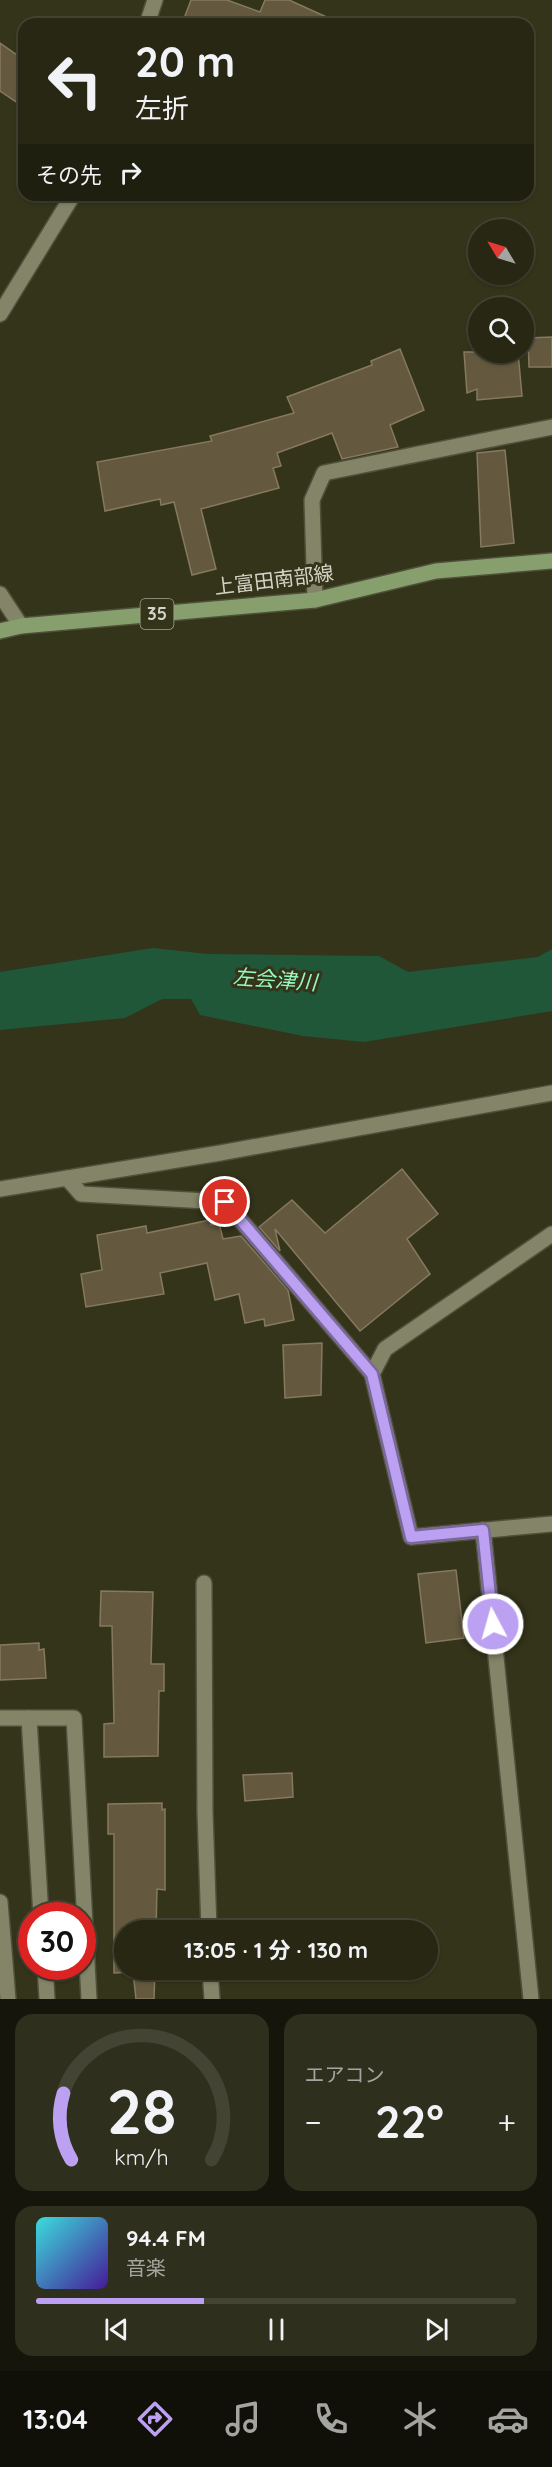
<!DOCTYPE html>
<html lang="ja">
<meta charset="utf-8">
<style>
body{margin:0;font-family:Quicksand,"Noto Sans JP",sans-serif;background:#2f2f1d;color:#f1f3f6;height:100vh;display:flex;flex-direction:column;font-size:22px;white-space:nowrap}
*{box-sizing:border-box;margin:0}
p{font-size:20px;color:#a4a5a0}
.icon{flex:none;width:33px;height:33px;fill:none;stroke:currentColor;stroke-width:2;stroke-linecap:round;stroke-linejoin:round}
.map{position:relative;height:1999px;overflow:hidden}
.details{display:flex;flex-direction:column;gap:15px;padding:15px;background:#15150b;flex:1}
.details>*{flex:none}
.hud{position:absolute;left:18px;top:18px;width:516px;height:183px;border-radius:18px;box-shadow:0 2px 4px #0004,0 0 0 2px #434434;background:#272714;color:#f1f3f6;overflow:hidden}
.needle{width:39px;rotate:308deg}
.buttons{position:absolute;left:468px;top:219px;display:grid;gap:12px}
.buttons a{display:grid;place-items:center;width:66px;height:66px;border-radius:50%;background:#272714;box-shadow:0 2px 4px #0004,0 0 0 2px #434434;font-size:30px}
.speed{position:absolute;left:18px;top:1902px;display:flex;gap:12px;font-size:30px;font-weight:700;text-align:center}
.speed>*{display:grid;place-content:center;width:78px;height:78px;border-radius:50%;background:#272714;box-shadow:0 2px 4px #0004,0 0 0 2px #434434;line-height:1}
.speed .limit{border:9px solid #d22;background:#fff;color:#111}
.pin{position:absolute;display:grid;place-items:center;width:51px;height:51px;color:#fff;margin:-26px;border:3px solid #fff;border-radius:50%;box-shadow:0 2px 6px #0007}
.me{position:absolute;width:66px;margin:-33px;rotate:354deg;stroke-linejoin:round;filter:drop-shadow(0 0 4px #0008)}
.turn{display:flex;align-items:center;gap:21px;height:126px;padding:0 18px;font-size:27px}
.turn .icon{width:78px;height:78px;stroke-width:2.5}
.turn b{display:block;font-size:42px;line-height:51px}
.then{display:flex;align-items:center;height:57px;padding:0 18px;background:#0003;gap:12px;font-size:22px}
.big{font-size:45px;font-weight:700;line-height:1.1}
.details .widget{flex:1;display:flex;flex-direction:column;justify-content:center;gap:9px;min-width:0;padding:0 21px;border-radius:18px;background:#2f2f1d}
.details .dial{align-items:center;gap:0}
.dial svg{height:156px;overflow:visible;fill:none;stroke:#434434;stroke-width:7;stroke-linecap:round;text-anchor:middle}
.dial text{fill:#f1f3f6;stroke:none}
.song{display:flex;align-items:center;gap:18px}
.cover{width:72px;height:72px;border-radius:9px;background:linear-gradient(135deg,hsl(180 70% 55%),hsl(260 70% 35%))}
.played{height:6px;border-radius:3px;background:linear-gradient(90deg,#bca0f2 35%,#434434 35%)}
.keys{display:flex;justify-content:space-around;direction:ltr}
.heat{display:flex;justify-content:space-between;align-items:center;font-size:33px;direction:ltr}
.details .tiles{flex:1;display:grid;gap:15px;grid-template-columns:1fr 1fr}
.widget:last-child{grid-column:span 2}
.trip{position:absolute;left:114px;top:1920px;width:324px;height:60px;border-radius:30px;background:#272714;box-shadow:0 2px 4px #0004,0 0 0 2px #434434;font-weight:700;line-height:60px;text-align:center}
.tab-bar{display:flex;height:96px;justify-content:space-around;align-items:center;background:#101008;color:#a4a5a0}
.tab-bar .icon{width:42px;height:42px}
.tab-bar .current{color:#bca0f2}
.tab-bar b{font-size:27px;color:#f1f3f6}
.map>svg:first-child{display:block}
</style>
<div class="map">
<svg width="552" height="1999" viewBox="0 0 552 1999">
<rect width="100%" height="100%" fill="#34341b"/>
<polygon fill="#205739" points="153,948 208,954 379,956 408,972 538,957 552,949 552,1011 364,1042 303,1036 200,1015 191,999 162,999 125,1018 0,1030 0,972"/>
<g fill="#64593f" stroke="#85795e" stroke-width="1.5">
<polygon points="191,0 227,0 260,12 265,0 289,0 342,24 182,24"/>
<polygon points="0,43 24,60 24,107 0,91"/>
<polygon points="552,337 552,367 529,367 528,338"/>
<polygon points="400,349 424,410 390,425 398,447 342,459 332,433 277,453 281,466 273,468 279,488 201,509 216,569 192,575 174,502 161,505 160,499 105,511 97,462 212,441 210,436 294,413 287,397 372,365 371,361"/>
<polygon points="464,352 518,352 522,396 477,400 477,389 467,393"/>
<polygon points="505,450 514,543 481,547 477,453"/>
<polygon points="402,1169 438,1214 407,1239 430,1274 360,1331 275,1229 280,1251 259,1227 292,1200 325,1233"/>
<polygon points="210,1220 211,1225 219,1223 223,1239 241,1236 288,1290 294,1320 265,1326 264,1319 245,1323 239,1294 215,1300 207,1263 160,1273 164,1294 86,1307 81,1274 102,1270 97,1235 146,1226 147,1233"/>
<polygon points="322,1343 321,1395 285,1398 283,1345"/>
<polygon points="456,1570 464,1638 426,1643 418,1574"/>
<polygon points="101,1591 153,1592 151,1664 164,1664 164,1691 159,1691 158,1756 104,1757 104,1724 114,1723 112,1626 100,1626"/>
<polygon points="39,1643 39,1650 44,1649 46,1678 0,1680 0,1645"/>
<polygon points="292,1773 293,1797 245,1801 243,1775"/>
<polygon points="162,1803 162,1810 165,1809 165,1890 157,1889 156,1930 124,1930 124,1970 155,1970 154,1999 136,1999 133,1972 114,1973 114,1834 108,1834 108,1804"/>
</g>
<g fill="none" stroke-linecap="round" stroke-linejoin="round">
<g stroke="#4f503a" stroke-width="18">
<g id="service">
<polyline points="67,1178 81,1194 225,1202 372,1374"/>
<polyline points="0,1718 74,1718 89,1999"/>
<polyline points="29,1718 41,1916"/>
<polyline points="0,1902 8,1999"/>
<polyline points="45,1966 47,1999"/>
</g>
</g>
<g stroke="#4f503a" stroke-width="18">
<g id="minor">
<polyline points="147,24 155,0"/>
<polyline points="0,314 73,195"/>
<polyline points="0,594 21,626"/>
<polyline points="315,600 312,500 324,473 552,427"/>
<polyline points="0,1189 220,1153 552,1093"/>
<polyline points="552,1234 385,1349 372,1374 411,1537 552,1524"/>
<polyline points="483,1530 531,1999"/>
<polyline points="204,1583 205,1812 209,1930"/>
<polyline points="210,1970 212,1999"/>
</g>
</g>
<g stroke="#4f503a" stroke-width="18">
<polyline id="primary" points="0,631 21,626 315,600 436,571 552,561"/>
</g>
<use href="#service" stroke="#838468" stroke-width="15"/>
<use href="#minor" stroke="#838468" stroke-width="15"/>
<use href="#primary" stroke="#879e6d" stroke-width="15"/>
</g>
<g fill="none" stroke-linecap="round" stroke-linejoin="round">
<g stroke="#7a689d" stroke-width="15">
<polyline id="route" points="225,1202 372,1374 411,1537 483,1530 493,1624"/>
</g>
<use href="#route" stroke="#bca0f2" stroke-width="10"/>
</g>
<g text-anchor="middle" stroke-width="6" stroke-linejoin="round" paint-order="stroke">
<rect fill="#34341b" stroke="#a3a492" stroke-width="1.5" x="140.5" y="599" width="33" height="30" rx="4.5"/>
<g font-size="18" font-weight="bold" fill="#d3d4c5">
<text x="157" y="620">35</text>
</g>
<g font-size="20" fill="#d3d4c5" stroke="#34341b">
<text transform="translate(274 580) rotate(-7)" y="7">上富田南部線</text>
</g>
<g font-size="21" font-style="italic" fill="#95fabe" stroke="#34341b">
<text transform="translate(275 980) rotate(4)" y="7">左会津川</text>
</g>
</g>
</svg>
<div class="buttons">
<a><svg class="needle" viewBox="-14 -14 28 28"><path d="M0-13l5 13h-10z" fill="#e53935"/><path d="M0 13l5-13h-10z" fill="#a4a5a0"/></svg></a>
<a><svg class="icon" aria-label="search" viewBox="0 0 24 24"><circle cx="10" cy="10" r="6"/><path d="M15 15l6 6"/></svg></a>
</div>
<div class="speed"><div class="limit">30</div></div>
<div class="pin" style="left:225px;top:1202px;background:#d93025"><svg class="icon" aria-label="arrive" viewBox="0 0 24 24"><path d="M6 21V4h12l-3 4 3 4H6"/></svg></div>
<svg class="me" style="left:493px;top:1624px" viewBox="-20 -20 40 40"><circle r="17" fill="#bca0f2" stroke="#fff" stroke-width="3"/><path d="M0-11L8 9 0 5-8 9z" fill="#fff"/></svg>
<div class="trip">13:05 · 1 分 · 130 m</div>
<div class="hud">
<div class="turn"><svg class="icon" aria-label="left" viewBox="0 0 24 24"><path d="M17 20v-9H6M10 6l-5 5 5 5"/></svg><div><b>20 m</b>左折</div></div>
<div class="then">その先<svg class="icon" aria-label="right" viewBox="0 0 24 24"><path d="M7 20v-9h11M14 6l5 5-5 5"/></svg></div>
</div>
</div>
<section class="details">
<div class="tiles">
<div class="widget dial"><svg viewBox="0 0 100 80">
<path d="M14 69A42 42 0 1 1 86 69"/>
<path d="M14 69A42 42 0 0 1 10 35" stroke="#bca0f2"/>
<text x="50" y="56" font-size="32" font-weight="700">28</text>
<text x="50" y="72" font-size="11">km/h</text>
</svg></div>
<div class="widget"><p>エアコン</p>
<div class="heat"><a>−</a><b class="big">22°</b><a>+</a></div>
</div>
<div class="widget">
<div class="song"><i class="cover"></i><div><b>94.4 FM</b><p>音楽</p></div></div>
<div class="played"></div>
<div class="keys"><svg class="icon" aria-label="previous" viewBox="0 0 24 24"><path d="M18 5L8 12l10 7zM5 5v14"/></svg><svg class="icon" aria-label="pause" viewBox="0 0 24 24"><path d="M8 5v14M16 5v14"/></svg><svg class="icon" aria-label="next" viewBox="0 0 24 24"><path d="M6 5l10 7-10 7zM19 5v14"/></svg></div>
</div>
</div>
</section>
<nav class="tab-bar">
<b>13:04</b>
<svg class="icon current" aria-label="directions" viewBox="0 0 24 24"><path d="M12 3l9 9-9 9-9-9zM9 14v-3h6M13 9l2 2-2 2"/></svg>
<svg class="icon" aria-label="music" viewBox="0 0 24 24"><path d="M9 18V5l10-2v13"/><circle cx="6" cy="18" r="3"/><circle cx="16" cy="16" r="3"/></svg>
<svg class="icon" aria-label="phone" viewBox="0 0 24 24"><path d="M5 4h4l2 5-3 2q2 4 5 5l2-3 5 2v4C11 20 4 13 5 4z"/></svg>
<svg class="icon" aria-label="climate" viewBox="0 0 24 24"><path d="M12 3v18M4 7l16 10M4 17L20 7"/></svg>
<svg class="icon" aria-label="car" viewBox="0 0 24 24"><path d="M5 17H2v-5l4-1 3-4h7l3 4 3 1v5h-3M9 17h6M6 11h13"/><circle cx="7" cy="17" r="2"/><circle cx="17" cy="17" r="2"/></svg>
</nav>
